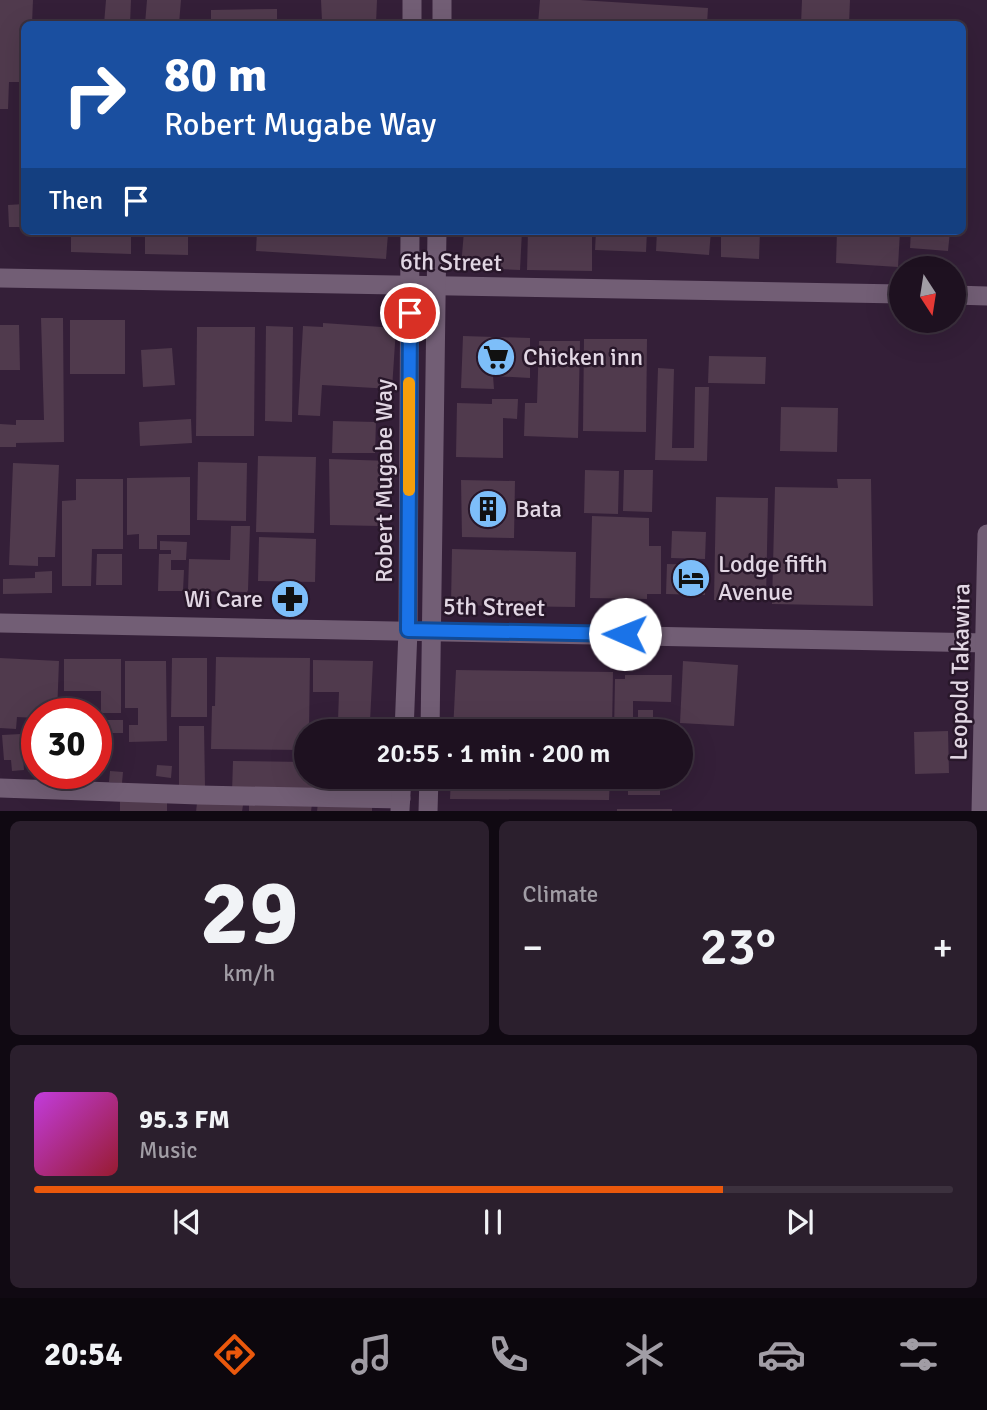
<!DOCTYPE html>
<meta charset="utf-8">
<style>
body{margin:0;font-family:Signika,sans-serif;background:#2b1f2d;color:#f1f3f6;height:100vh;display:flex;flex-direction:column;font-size:26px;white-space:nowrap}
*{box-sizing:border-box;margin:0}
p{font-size:23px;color:#a19da5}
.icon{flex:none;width:38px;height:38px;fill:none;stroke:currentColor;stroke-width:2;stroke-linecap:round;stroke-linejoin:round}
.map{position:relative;height:811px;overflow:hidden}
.sheet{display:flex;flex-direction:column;gap:10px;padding:10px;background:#100912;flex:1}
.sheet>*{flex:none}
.top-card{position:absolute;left:21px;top:21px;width:945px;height:214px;border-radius:10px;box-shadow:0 7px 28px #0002,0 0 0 2px #3c313e;background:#1a4fa0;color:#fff;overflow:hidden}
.needle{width:46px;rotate:168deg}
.fabs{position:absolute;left:889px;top:256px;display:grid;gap:14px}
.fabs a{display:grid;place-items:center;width:77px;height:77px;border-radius:50%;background:#1e1120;box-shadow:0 7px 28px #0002,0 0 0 2px #3c313e;font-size:35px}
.speed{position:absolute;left:21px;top:698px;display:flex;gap:14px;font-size:35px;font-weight:700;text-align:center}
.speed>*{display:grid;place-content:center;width:91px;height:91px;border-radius:50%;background:#1e1120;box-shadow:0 7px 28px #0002,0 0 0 2px #3c313e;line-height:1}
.speed .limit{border:10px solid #d22;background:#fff;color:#111}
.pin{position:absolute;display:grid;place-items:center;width:60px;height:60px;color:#fff;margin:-30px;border:4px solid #fff;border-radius:50%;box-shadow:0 2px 7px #0007}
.me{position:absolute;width:77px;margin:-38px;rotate:271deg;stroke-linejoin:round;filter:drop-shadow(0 0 5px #0008)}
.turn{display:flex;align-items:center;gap:24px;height:147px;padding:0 28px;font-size:32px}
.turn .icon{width:91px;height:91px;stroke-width:2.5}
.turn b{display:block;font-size:49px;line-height:60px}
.then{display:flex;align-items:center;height:66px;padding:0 28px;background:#0003;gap:14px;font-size:26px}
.big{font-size:52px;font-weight:600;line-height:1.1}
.sheet .tile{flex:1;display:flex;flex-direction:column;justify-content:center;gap:10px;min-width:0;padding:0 24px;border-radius:10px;background:#2b1f2d}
.sheet .dial{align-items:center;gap:0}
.dial b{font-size:91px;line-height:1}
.song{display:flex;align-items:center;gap:21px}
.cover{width:84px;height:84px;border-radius:10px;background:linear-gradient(135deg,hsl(290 70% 55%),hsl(350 70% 35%))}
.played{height:7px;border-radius:4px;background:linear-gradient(90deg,#ea580c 75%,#3c313e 75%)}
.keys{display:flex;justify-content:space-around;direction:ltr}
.heat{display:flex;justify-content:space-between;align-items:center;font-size:38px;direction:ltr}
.sheet .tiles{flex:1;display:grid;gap:10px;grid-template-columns:1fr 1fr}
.tile:last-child{grid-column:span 2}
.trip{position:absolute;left:294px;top:719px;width:399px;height:70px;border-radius:35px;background:#1e1120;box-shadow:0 7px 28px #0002,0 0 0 2px #3c313e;font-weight:600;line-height:70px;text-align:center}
.dock{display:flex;height:112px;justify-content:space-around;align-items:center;background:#0c070d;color:#a19da5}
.dock .icon{width:49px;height:49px}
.dock .on{color:#ea580c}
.dock b{font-size:32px;color:#f1f3f6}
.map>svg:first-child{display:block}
</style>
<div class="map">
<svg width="987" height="812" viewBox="0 0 987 812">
<rect width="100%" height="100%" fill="#28172a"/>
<path fill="#341f38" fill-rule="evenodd" d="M0,0h987v811h-987zM24,24h938v207h-938zM901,268h53v52h-53zM37,714h59v60h-59zM306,732h375v45h-375z"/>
<g fill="#503a4d">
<polygon points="0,0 33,0 32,24 24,24 23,82 9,82 8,109 0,109"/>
<polygon points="106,0 131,0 130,24 104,24"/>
<polygon points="147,0 181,0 179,24 145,24"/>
<polygon points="321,0 377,0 376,24 353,24 353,21 322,21"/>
<polygon points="540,0 580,0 708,8 707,24 538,24"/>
<polygon points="802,0 850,0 849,24 801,24"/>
<polygon points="277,9 277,24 211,24 211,10"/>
<polygon points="24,204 24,227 9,227 8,205"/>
<polygon points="71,231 131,231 131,254 71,252"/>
<polygon points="145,231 188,231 188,255 145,254"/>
<polygon points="257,231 336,231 388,234 386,259 256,251"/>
<polygon points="464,231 522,231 520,270 461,267"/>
<polygon points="528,231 592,231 592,271 527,270"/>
<polygon points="596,231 647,231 646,252 595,250"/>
<polygon points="657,231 711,231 709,255 656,251"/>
<polygon points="721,231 760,231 759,259 721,257"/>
<polygon points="837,231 900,231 898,267 836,263"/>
<polygon points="911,231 950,231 948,251 910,248"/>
<polygon points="41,318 63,318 64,442 16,443 16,447 0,447 0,424 16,425 16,420 44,420"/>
<rect x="70" y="320" width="55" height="54"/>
<polygon points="323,323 396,328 392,389 322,385 320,416 298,415 303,326 323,327"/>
<polygon points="0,325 19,325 20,370 0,370"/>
<polygon points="266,326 293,327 292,422 265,421"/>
<polygon points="197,327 255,327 254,436 196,436"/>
<polygon points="463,336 530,338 530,378 493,376 494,389 461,388"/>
<polygon points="584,339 647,339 646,432 583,431"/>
<polygon points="539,341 580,341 578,438 524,436 525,403 537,403"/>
<polygon points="172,348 175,385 143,387 141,350"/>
<polygon points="709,356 766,357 765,384 708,383"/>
<polygon points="658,368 674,369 672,448 694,448 695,387 709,387 707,461 655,460"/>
<polygon points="492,399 518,399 517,419 503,418 503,458 456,457 457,403 492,404"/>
<polygon points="781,407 838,408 837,452 780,451"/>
<polygon points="191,419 192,443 140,446 139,422"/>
<polygon points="333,421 376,422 375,453 332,453"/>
<polygon points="258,456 316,457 314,533 256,532"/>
<polygon points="329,459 391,461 390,485 381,484 380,526 330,525"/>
<polygon points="198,462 247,463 246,521 197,520"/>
<polygon points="13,463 59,465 55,557 38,557 38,566 9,565"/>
<polygon points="585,470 619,471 618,514 584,513"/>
<polygon points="624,470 653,470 652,512 623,511"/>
<polygon points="190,477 190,535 157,535 157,549 139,549 139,534 127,535 127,478"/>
<polygon points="76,479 123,479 123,549 92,549 91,586 62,586 62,501 76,500"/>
<polygon points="837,479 871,479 873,606 772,604 775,487 838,488"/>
<polygon points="461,480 515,481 514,538 462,537"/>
<polygon points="716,497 768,498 766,601 714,600"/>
<polygon points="592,516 649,518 649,546 661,546 661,594 647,594 647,599 590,598"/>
<polygon points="231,526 250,526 248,590 247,592 188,591 189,559 230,560"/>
<polygon points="672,531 706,532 705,559 671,558"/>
<polygon points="259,537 316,539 315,582 258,581"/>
<polygon points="160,541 187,542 186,560 171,560 171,570 184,570 183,591 158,591 159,554 171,554 171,550 160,550"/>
<polygon points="452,549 576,552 575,607 451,605"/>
<polygon points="97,554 122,554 122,585 96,585"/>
<polygon points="667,564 705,565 705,595 666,594"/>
<polygon points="52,571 52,593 3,594 3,579 35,578 35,572"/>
<polygon points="216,657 310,658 309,732 306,732 306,750 211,749 212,706 215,706"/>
<polygon points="0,658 59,661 57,714 37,714 37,718 17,717 16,729 0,728"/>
<polygon points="172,658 207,658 207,717 171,717"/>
<polygon points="64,659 121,659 121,713 101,713 101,691 64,691"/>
<polygon points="313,660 373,661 370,722 338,721 339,692 313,692"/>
<polygon points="125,661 166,661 167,741 129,742 129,725 138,725 138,708 125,708"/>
<polygon points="683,661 738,665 734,726 680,723"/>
<polygon points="456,670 613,672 612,732 453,732"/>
<polygon points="625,675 672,675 671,702 633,701 633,732 614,732 615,679 625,679"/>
<rect x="638" y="710" width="15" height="22"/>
<rect x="98" y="720" width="25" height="13"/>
<polygon points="29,725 37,725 37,772 28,772"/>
<polygon points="179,726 204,726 205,786 179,786"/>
<polygon points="948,731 949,773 915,774 914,732"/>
<polygon points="21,734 24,770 12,771 11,760 4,760 2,735"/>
<polygon points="233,761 306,762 306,777 359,777 359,795 232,793"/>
<polygon points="157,765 172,766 171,778 156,776"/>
<polygon points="110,771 123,772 122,783 109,782"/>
<polygon points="451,777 610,777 609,800 450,799"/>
<rect x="628" y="782" width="32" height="13"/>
<polygon points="249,800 312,803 311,812 249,812"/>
<rect x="120" y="801" width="47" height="11"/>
<polygon points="318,801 372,803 372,812 317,812"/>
<polygon points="197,803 243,805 242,812 196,812"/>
<rect x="617" y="809" width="55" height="3"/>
</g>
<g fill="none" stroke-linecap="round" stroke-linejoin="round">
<g stroke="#725e75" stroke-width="19">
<polyline points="412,24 412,0"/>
<polyline points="442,24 442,0"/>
<polyline points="0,278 901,294"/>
<polyline points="954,295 987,296"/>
<polyline points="0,623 987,643"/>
<polyline points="404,732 408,630 410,231"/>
<polyline points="430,732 437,231"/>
<polyline points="0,788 199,795 401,799"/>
<polyline points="400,810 402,777"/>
<polyline points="428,812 429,777"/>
<polyline points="981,812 987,534"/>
</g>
</g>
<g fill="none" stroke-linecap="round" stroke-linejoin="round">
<g stroke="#114b97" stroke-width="18">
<polyline id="route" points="410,313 408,630 625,634"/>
</g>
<use href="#route" stroke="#1a73e8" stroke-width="12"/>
<polyline stroke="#f59e0b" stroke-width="12" points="409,490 409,383"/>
</g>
<defs>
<g id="supermarket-disc" transform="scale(2.0125)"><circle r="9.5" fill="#7dbef9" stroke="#28172a"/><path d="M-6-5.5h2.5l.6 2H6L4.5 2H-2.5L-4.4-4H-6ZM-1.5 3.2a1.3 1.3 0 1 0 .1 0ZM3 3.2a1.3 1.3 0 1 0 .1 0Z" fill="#111"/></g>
<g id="building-disc" transform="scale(2.0125)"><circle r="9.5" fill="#7dbef9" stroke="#28172a"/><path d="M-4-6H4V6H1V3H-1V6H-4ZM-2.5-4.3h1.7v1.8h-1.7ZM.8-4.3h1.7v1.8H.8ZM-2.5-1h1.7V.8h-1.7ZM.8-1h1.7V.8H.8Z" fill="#111"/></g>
<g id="hotel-disc" transform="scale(2.0125)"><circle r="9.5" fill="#7dbef9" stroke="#28172a"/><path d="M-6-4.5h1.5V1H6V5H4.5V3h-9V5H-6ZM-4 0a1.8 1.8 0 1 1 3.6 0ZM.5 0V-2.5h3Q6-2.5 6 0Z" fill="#111"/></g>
<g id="pharmacy-disc" transform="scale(2.0125)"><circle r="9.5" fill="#7dbef9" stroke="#28172a"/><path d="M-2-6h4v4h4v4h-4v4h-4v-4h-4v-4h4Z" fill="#111"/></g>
</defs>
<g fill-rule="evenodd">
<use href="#supermarket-disc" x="496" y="357"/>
<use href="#building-disc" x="488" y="509"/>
<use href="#hotel-disc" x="691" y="578"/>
<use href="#pharmacy-disc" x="290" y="599"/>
</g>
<g text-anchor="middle" stroke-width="5" stroke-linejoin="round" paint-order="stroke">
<g font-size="24" fill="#e2d7e4" stroke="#28172a">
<text transform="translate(451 262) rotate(1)" y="8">6th Street</text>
<text transform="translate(384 481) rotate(-90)" y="8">Robert Mugabe Way</text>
<text transform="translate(494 607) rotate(1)" y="8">5th Street</text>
<text transform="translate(960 672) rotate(-89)" y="8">Leopold Takawira</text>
</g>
<g font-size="24" fill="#e2d7e4" stroke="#28172a" text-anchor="start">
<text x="523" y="365">Chicken inn</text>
<text x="515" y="517">Bata</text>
<text x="718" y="572">Lodge fifth<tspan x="718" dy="28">Avenue</tspan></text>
<text x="263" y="607" text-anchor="end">Wi Care</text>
</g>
</g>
</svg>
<div class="fabs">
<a><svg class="needle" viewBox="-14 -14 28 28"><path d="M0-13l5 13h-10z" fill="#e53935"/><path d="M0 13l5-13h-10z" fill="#a19da5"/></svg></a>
</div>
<div class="speed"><div class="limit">30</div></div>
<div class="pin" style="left:410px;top:313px;background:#d93025"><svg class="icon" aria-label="arrive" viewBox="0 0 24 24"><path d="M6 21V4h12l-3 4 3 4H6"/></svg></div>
<svg class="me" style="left:625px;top:634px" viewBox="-20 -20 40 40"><circle r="19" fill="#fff"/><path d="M0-13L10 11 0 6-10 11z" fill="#1a73e8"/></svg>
<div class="trip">20:55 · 1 min · 200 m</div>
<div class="top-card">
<div class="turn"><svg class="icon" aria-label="right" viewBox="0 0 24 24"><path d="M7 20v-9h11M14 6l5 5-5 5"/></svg><div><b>80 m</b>Robert Mugabe Way</div></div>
<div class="then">Then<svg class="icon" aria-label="arrive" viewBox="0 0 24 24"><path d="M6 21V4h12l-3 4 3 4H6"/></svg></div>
</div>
</div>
<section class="sheet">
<div class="tiles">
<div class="tile dial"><b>29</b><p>km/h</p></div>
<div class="tile"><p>Climate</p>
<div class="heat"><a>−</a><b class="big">23°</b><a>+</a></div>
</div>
<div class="tile">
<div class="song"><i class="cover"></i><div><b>95.3 FM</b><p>Music</p></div></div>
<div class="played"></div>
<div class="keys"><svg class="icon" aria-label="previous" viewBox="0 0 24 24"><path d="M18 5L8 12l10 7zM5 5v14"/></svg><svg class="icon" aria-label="pause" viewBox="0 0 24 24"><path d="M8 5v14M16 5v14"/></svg><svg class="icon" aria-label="next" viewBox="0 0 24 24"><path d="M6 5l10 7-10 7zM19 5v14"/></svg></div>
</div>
</div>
</section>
<nav class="dock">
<b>20:54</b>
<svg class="icon on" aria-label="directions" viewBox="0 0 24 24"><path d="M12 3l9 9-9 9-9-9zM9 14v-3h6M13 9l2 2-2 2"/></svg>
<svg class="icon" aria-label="music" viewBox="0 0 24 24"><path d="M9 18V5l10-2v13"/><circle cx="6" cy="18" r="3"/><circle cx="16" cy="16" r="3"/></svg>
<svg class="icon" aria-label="phone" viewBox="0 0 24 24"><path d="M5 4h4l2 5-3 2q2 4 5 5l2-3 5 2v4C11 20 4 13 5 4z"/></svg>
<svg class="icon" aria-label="climate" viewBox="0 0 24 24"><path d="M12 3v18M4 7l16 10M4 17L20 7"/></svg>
<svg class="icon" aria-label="car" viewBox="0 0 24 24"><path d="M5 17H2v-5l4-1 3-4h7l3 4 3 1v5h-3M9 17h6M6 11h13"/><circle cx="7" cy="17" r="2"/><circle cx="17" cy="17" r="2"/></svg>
<svg class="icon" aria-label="filters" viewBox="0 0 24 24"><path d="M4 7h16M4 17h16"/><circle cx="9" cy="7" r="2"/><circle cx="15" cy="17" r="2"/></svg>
</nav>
